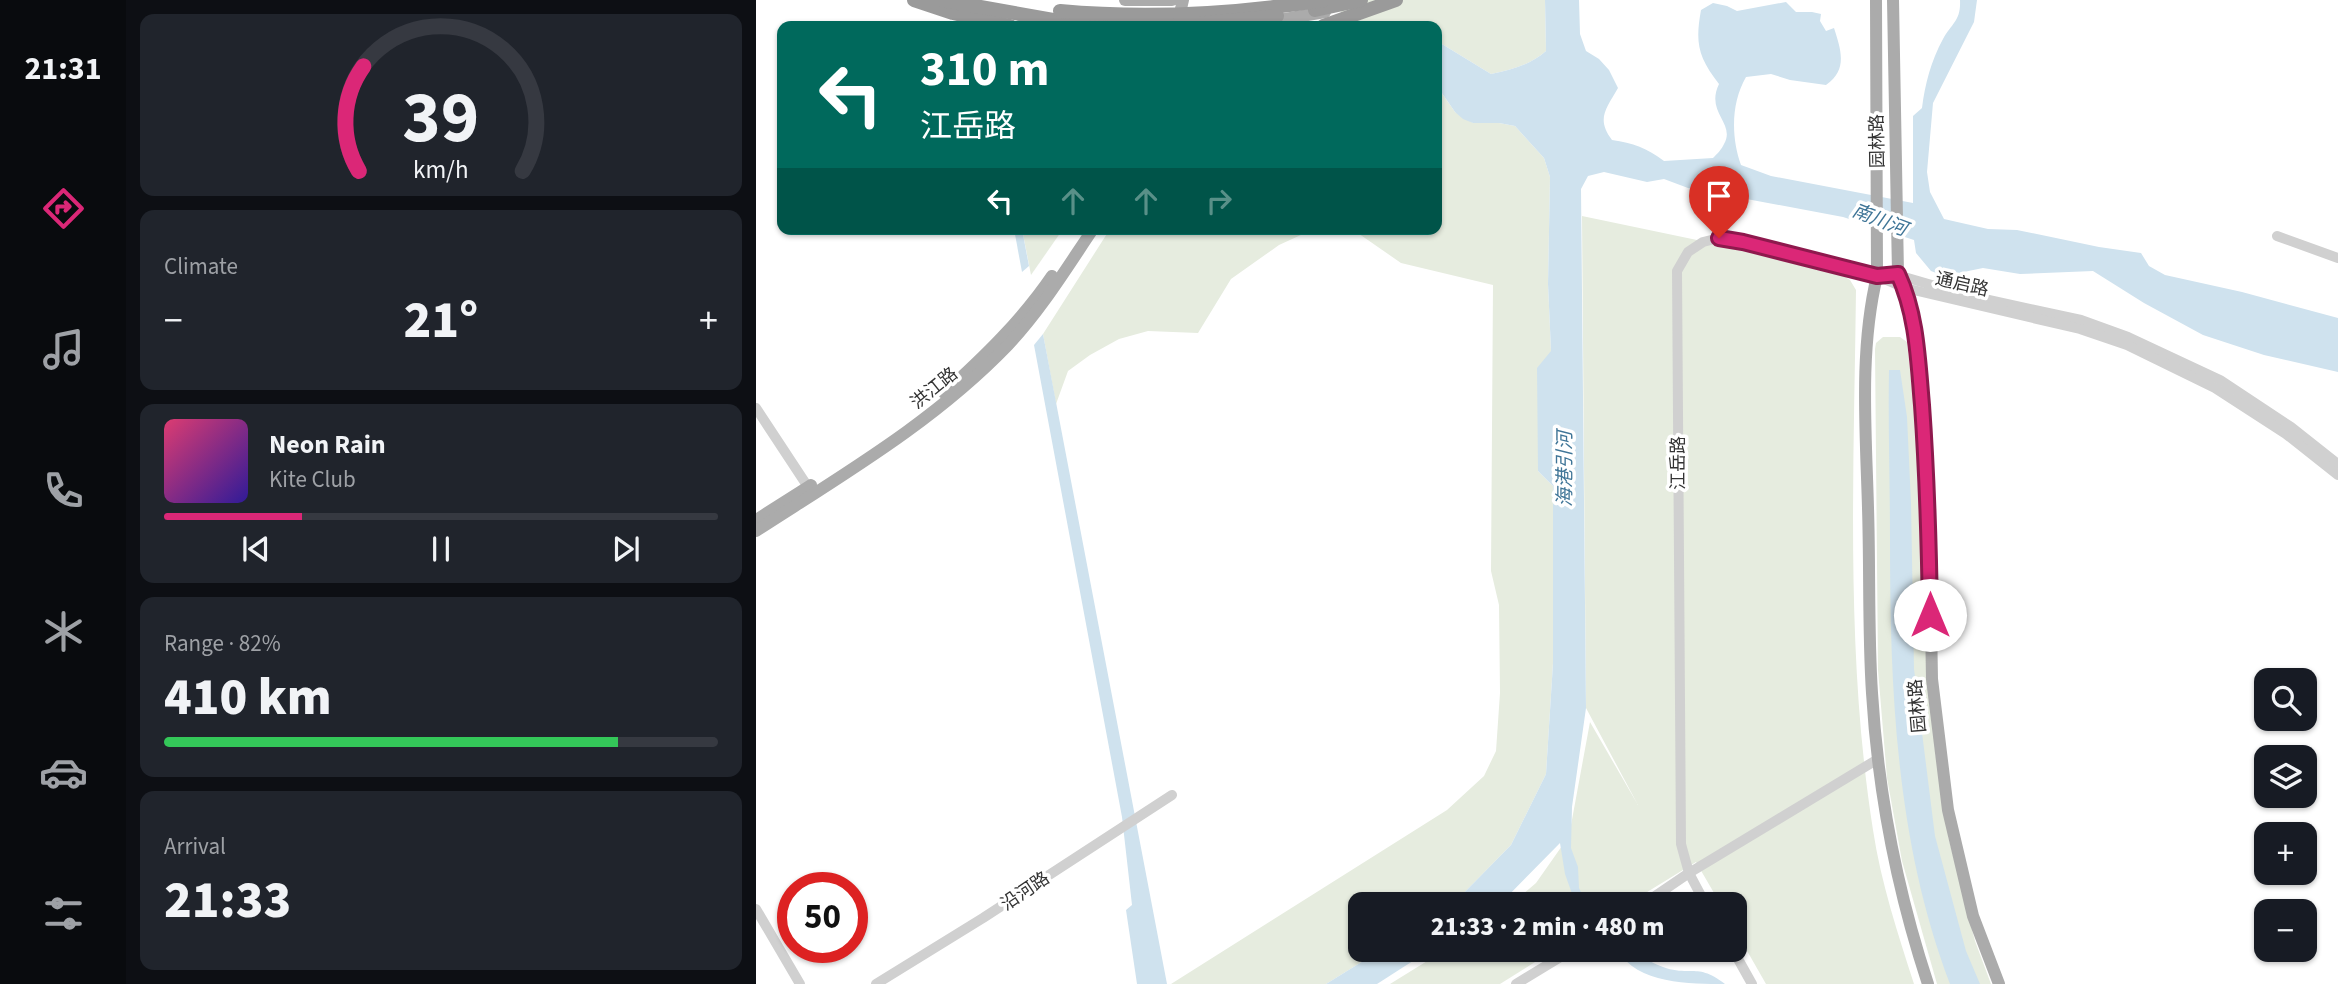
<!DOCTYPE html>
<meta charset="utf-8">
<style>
body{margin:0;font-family:"Source Sans 3","Noto Sans SC",sans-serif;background:#20242c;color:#f1f3f6;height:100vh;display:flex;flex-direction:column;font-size:26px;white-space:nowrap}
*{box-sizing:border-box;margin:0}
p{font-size:23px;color:#9ea1a6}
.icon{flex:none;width:38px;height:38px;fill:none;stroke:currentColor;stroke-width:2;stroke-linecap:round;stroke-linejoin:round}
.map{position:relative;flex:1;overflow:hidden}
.panel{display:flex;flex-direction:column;gap:14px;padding:14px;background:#0d0f14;width:630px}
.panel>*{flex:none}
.hud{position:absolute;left:21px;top:21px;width:665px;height:214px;border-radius:14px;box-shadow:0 2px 5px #0004;background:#00695c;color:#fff;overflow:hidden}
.tools{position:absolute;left:1498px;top:668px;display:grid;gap:14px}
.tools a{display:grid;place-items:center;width:63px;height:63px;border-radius:14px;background:#171b24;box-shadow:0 2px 5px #0004;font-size:35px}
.speed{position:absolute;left:21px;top:872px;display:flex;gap:14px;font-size:35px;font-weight:700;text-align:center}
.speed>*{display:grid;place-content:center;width:91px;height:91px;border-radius:50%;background:#171b24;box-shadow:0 2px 5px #0004;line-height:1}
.speed .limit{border:10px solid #d22;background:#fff;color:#111}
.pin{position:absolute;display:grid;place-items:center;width:60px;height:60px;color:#fff;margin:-72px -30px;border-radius:50% 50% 50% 0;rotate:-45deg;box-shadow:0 0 7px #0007}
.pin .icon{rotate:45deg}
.me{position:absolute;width:77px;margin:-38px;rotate:0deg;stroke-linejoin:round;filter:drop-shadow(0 0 5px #0008)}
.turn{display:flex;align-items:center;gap:24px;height:147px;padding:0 28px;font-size:32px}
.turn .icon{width:91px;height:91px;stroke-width:2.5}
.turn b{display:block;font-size:49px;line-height:60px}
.lanes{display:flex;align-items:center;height:66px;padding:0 28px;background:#0003;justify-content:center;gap:35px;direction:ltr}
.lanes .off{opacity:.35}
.big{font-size:52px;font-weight:800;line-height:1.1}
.panel .tile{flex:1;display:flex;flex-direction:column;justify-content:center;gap:10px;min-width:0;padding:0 24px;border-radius:14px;background:#20242c}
.panel .dial{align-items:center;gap:0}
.dial svg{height:182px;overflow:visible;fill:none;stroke:#363941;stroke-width:7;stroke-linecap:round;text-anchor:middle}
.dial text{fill:#f1f3f6;stroke:none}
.song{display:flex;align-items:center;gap:21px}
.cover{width:84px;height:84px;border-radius:10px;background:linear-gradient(135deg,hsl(340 70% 55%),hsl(250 70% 35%))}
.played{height:7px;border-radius:4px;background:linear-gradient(90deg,#db2777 25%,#363941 25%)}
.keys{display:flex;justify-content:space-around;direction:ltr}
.heat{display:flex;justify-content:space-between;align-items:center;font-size:38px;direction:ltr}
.charge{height:10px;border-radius:5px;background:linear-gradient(90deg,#34c759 82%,#363941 0)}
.trip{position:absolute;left:592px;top:892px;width:399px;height:70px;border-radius:14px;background:#171b24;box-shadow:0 2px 5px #0004;font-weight:800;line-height:70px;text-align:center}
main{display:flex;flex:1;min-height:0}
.tab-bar{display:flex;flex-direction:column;width:126px;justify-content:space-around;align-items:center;background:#090b0e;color:#9ea1a6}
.tab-bar .icon{width:49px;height:49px}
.tab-bar .active{color:#db2777}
.tab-bar b{font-size:32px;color:#f1f3f6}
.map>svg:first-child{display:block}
</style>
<main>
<nav class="tab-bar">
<b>21:31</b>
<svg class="icon active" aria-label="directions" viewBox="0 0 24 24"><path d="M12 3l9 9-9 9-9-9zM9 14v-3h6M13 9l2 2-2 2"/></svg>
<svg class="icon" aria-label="music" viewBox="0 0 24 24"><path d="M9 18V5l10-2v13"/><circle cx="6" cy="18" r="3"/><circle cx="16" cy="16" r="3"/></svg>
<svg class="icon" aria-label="phone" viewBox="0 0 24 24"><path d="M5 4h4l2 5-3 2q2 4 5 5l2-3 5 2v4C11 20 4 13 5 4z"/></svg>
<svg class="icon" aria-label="climate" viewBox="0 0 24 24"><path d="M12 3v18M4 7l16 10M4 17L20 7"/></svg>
<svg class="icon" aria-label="car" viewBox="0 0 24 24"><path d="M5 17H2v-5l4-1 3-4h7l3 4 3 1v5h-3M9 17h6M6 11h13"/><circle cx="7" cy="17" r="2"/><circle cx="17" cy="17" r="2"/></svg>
<svg class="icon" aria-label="filters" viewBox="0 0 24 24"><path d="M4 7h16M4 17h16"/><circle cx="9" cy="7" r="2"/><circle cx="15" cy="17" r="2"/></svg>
</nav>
<section class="panel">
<div class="tile dial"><svg viewBox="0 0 100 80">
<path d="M14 69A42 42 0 1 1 86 69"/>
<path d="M14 69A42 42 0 0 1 16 23" stroke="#db2777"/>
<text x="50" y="56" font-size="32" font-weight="700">39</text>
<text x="50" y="72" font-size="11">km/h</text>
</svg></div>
<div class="tile"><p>Climate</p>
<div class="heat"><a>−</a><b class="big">21°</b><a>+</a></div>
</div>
<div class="tile">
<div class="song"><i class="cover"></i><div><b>Neon Rain</b><p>Kite Club</p></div></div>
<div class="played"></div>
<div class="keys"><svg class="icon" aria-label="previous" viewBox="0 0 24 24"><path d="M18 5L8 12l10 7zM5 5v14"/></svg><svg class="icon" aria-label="pause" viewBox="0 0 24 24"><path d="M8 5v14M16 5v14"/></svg><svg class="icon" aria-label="next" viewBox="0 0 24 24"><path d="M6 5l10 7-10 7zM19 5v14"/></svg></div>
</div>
<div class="tile"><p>Range · 82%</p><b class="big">410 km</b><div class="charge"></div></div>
<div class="tile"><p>Arrival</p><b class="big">21:33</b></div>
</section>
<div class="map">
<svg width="1582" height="984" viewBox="0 0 1582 984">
<rect width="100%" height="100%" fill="#fff"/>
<g fill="#e6ecdf">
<path d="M580,0h209l1,51c-16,14 -35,19 -55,23l-54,-33v-15h-90z"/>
<polygon points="681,86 699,112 717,123 743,123 759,126 788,158 794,177 792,284 795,351 782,471 797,486 797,663 790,774 755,845 696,905 604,905 604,950 625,950 570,984 415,984 691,810 728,776 740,751 744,693 743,605 735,571 737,285 645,263 596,229 681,229"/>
<path d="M826,216l249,52 19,12 6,10c-2,179 -11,362 17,540 8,53 25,104 41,154h-148l-32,-56v-23h-13l-25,-43 -70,43h-116l26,-22 33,-47 21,-114 48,83 -52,-97z"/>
<polygon points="266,229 307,229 275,275"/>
<polygon points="354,229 558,229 523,245 475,279 442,333 392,331 363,339 334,355 312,371 300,404 287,334"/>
<polygon points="1127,337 1144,337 1151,342 1168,500 1179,751 1193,840 1219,941 1235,984 1181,984 1146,861 1131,778 1122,670 1119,349 1120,343"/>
<polygon points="689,950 798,950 744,984 634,984"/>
</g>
<g fill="#cfe2ee">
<path d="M789,0h34l1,34 6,17 13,8 10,11 9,18c-12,21 -22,31 -6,52 21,3 35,8 52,21l49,-3c4,-4 9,-9 11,-14 12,-21 -19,-31 -5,-60 -21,-27 -24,-41 -18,-74l12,-7 14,3 10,5 49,-9 10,10h16l9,2 -1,7 6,10 8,-3c7,22 14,42 -8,57l-36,-5 -19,-6 -25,3c-15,26 -15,60 -5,88l30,11 142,27v-87l9,-8c3,-24 9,-47 21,-69 9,-16 18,-18 17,-39h17l-3,22 -41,81 -6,69 3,20 14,27 44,10 29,1 82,17 42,6 8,13 16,9 77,17 96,26v54l-74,-17 -61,-20 -59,-32 -51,-32 -73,3 -37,-6 -39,8 -13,-5 -15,-18 -2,-13 -71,-23 -155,-29 -24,-9 -17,3 -43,-10 -16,4 -7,13 5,519 -14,99 -1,41 7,19 1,21 8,17h-11l-11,-31 -5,-31 -61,62h-47l59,-60 35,-71 7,-111v-177l-15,-15 -1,-103 14,-17 -3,-67 2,-107 -6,-19 -29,-32 -16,-3h-26l-10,-4 -8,-7 -18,-26v-45l54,33c20,-4 39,-9 55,-23z"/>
<polygon points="258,229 266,229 273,266 266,272"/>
<polygon points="287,334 411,984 381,984 370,910 376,905 366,817 278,345"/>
<path d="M1133,370h11l7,47 4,86 3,166 21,167 31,115 14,33h-30c-54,-142 -60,-293 -60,-444 0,-57 -2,-113 -1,-170z"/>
<polygon points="625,950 674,950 621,984 570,984"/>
<path d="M862,950c18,0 28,11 45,17 27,10 34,-5 62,17 -34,0 -89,0 -107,-34z"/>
</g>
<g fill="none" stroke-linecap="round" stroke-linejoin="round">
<g stroke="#d0d0d0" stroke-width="10">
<polyline points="1521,236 1582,258"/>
<polyline points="1138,274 1210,295 1325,320 1372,337 1464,380 1535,427 1582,464"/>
<polyline points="0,408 56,493"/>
<polyline points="886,905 933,873 1122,759"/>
<polyline points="950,905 933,873 925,844 921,271 932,252 947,242 963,238 987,242 1121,276 1149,288 1324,329 1371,345 1459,388 1530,434 1582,475"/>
<polyline points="0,909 44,984"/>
<polyline points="977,950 996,984"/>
<polyline points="120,984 227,918 416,795"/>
<polyline points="760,984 816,950"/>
</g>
<g stroke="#ababab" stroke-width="12">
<polyline points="369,0 416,0"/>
<path d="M1120,0l1,276c-18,75 -11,156 -9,232 2,62 0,124 4,185 6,99 25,197 56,291"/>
<polyline points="1137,0 1142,274 1157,311 1162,355 1173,504 1176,679 1192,810 1217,916 1243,984"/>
<polyline points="422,22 427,0"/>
<polyline points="511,22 569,12"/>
<path d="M188,393c40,-36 78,-73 108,-117"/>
<polyline points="0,520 55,485"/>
<path d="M0,531c88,-57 179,-110 252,-186 33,-35 58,-76 85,-116"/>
</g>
<g stroke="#9a9a9a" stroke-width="14">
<polyline points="158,0 197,13 254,26"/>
<polyline points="186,0 297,20 398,26"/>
<polyline points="567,26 640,0"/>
</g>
<g stroke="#9a9a9a" stroke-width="14">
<polyline points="559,10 605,0"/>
<path d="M304,11c88,8 176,3 264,-11"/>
<polyline points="418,26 521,16"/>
</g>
</g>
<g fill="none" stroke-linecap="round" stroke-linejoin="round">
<g stroke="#8e194d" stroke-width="18">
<path id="route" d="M963,238l24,4 134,34 21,-2c19,41 20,86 24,131 5,70 7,139 8,210"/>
</g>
<use href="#route" stroke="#db2777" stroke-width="12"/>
</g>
<g text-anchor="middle" stroke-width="7" stroke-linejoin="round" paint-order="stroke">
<g font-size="18" fill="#333" stroke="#fff">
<text transform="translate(1121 141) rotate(-91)" y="6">园林路</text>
<text transform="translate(1206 284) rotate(13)" y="6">通启路</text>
<text transform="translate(178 388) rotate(-39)" y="6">洪江路</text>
<text transform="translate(922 463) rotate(-90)" y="6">江岳路</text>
<text transform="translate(1161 706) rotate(-95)" y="6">园林路</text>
<text transform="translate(269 891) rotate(-34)" y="6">沿河路</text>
</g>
<g font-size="19" font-style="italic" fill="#3f7597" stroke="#fff">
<text transform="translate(1124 219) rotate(21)" y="7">南川河</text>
<text transform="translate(808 469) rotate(-90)" y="7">海港引河</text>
</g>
</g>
</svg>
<div class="tools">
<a><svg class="icon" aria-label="search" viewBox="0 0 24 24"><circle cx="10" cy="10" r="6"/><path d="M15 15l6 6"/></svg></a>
<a><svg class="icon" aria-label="layers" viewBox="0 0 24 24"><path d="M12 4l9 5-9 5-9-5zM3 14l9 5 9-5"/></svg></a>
<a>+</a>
<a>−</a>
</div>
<div class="speed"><div class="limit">50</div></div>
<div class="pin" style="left:963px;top:238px;background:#d93025"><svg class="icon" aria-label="arrive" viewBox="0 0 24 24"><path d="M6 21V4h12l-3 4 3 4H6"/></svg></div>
<svg class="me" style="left:1174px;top:615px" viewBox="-20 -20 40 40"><circle r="19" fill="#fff"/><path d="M0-13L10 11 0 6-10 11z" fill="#db2777"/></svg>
<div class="trip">21:33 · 2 min · 480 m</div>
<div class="hud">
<div class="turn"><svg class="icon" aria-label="left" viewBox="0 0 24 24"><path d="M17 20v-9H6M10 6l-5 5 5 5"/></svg><div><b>310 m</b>江岳路</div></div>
<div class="lanes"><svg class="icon" aria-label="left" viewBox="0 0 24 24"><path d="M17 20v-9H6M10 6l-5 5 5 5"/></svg><svg class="icon off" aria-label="ahead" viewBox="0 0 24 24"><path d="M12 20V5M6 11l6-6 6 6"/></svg><svg class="icon off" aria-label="ahead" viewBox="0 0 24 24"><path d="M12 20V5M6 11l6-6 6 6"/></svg><svg class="icon off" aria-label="right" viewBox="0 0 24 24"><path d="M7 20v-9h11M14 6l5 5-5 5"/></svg></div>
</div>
</div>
</main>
